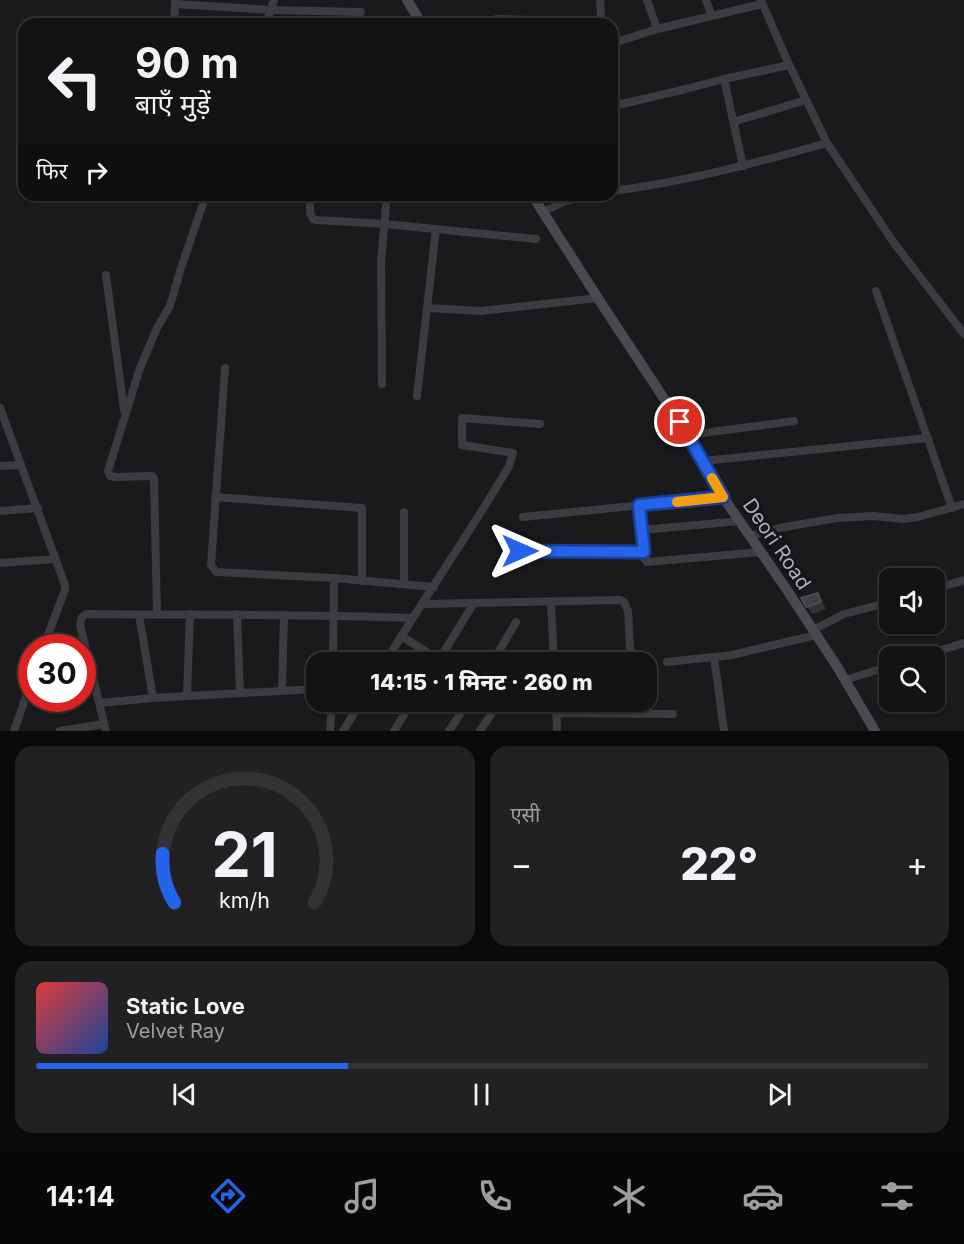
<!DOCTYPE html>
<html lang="hi">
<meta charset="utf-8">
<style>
body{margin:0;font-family:Inter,"Noto Sans Devanagari",sans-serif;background:#212022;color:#f1f3f6;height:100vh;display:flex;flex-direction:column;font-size:22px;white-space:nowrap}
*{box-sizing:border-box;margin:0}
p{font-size:20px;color:#9d9ea0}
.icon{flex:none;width:33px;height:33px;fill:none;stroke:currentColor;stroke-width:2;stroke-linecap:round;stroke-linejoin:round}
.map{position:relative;height:731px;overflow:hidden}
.panel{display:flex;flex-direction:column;gap:15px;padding:15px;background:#0b0a0b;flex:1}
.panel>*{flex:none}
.top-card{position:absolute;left:18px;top:18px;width:600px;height:183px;border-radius:18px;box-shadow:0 2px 4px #0004,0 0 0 2px #333234;background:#141314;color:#f1f3f6;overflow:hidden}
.buttons{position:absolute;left:879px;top:568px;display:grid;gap:12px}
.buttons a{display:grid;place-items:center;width:66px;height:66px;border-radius:12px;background:#141314;box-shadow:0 2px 4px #0004,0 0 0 2px #333234;font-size:30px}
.speed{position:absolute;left:18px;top:634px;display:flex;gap:12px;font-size:30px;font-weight:700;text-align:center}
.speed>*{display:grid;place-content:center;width:78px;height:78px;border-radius:50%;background:#141314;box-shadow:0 2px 4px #0004,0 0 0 2px #333234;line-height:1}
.speed .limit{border:9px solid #d22;background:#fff;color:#111}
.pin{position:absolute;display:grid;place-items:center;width:51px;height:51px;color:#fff;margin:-26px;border:3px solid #fff;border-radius:50%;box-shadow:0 2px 6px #0007}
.me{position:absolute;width:66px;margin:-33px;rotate:90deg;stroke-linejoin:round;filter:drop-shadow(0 0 4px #0008)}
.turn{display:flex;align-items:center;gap:21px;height:126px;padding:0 18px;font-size:27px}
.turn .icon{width:78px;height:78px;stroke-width:2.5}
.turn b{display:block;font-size:42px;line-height:51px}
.then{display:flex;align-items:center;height:57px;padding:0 18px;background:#0003;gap:12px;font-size:22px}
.big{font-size:45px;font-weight:800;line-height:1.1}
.panel .card{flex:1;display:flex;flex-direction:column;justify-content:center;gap:9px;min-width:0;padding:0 21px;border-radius:18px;background:#212022}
.panel .dial{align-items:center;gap:0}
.dial svg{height:156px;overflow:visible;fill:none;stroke:#333234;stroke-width:7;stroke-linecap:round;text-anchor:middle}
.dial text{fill:#f1f3f6;stroke:none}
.song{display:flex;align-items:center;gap:18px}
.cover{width:72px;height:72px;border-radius:9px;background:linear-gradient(135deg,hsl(0 70% 55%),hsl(220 70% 35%))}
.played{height:6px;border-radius:3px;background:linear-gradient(90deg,#2563eb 35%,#333234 35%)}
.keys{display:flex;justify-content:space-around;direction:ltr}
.heat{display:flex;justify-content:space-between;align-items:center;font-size:33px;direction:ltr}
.panel .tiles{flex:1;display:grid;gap:15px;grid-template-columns:1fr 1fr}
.card:last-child{grid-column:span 2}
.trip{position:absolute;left:306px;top:652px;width:351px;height:60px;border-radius:18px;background:#141314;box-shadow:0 2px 4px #0004,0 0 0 2px #333234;font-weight:800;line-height:60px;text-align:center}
.tabs{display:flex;height:96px;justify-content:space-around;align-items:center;background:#080808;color:#9d9ea0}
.tabs .icon{width:42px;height:42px}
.tabs .selected{color:#2563eb}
.tabs b{font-size:27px;color:#f1f3f6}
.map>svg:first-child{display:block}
</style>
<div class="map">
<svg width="964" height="731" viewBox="0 0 964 731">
<rect width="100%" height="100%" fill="#1a191b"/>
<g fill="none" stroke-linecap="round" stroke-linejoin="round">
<g stroke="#3b3b40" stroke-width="8">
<polyline points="647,0 657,29"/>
<polyline points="706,0 712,16"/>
<polyline points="761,0 786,58 827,143 894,243 964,334"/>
<polyline points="175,4 270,10 361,12"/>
<polyline points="174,24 175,2"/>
<polyline points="266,24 274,0"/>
<polyline points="492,24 492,22 496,19 597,22 601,19 600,0"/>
<polyline points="620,41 657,29 762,4"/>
<polyline points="724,79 743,166"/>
<polyline points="612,95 618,102 622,104 686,89 724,79 789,65"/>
<polyline points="733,122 806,100"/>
<path d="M612,191c73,-9 144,-28 215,-48"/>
<polyline points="310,195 310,213 313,219 316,220 385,224 536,239"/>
<polyline points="543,212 563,202 588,195"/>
<polyline points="106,275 124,410"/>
<polyline points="876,291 952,508"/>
<polyline points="428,308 480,311 598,298"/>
<polyline points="225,368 211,565 216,572 334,578 434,587"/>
<polyline points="382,384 381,261 387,195"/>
<polyline points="417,396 436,229"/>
<polyline points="0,408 65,585 65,590 43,648"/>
<polyline points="688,435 794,421"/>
<polyline points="703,461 928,438"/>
<polyline points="0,466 21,465"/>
<polyline points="215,497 362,508 362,581"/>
<polyline points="639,505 644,558 647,562 761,552"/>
<polyline points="0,511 38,508"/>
<polyline points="404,512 404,584"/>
<polyline points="523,517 723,497"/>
<polyline points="642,530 740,521"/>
<polyline points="750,536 779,528 837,518 873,516 903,519 918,517 964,504"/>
<polyline points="520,551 644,552"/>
<polyline points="0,563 55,559"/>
<polyline points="934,589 964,580"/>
<polyline points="551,602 554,663"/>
<polyline points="422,604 621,600 624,602 628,611 631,663"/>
<polyline points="157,614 154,478 152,476 115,477 110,476 108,471 140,368 157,328 170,306 181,268 206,195"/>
<polyline points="237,614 240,693"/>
<polyline points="139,615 153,698"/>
<polyline points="813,630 844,614 890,602"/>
<polyline points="401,636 444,663"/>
<polyline points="714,657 724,731"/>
<polyline points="918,657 964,643"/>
<polyline points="667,662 732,655 816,635"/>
<polyline points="333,663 334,578"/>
<path d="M385,663c40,-67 85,-130 124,-197l4,-13 -51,-8v-27l78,6"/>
<polyline points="437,663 474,603"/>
<polyline points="492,663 516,622"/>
<polyline points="82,678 93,677"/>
<polyline points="845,680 890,666"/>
<polyline points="282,691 284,615"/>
<polyline points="187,696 190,614"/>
<polyline points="556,702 557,731"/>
<polyline points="634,702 635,714"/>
<polyline points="100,703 153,698 316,689"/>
<polyline points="556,713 673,714"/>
<polyline points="14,731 32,679"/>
<polyline points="60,731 104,724"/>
<path d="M106,731l-26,-106c1,-5 1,-9 7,-11 108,1 217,0 325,4"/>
<polyline points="330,731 332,702"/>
<polyline points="343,731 361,702"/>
<polyline points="394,731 412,702"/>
<polyline points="449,731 468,702"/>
<polyline points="480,731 499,702"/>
</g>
<g stroke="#494950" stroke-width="10">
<polyline points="407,0 422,24"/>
<polyline points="532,195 603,306 688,435 723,497 787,590 838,668 875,731"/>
</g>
</g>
<polygon fill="#333336" points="801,598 823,600 826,609 812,614"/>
<polygon fill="#242325" points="818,593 823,600 826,609 821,602"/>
<polygon fill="#404144" stroke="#515257" stroke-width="1.5" points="818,593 821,602 806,607 801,598"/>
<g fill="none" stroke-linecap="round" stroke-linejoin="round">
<g stroke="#184099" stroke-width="15">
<polyline id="route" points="520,551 644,552 639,505 723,497 680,422"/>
</g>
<use href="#route" stroke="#2563eb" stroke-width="10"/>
<polyline stroke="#f59e0b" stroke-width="10" points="677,502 723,497 712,478"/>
</g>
<g text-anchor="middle" stroke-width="6" stroke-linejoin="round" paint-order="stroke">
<g font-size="20" fill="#adafba" stroke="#151416">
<text transform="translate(777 544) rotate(56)" y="7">Deori Road</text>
</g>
</g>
</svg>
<div class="buttons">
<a><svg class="icon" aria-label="sound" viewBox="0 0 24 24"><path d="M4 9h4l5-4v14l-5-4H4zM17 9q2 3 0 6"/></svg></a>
<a><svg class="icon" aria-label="search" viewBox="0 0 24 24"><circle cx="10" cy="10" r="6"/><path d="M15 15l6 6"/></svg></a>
</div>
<div class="speed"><div class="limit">30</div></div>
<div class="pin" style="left:680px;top:422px;background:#d93025"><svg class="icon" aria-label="arrive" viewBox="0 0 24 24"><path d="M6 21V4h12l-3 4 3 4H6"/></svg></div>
<svg class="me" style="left:520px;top:551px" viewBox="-20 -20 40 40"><path d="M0-17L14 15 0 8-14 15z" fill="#2563eb" stroke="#fff" stroke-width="4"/></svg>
<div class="trip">14:15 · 1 मिनट · 260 m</div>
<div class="top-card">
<div class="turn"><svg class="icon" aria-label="left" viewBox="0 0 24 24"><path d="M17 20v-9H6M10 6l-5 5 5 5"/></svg><div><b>90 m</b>बाएँ मुड़ें</div></div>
<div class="then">फिर<svg class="icon" aria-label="right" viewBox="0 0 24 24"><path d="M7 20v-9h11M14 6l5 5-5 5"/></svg></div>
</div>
</div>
<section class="panel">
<div class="tiles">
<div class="card dial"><svg viewBox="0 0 100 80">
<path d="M14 69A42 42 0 1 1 86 69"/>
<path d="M14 69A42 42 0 0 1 8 44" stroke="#2563eb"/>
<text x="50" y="56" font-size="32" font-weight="700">21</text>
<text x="50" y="72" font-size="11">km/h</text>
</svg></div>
<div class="card"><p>एसी</p>
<div class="heat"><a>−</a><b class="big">22°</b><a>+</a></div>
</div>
<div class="card">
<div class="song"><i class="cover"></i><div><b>Static Love</b><p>Velvet Ray</p></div></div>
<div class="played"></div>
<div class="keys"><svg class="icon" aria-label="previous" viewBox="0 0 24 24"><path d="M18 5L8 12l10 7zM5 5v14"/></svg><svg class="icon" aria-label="pause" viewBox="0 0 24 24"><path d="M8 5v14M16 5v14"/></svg><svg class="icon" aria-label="next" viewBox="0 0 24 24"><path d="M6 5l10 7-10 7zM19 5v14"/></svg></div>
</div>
</div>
</section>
<nav class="tabs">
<b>14:14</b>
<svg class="icon selected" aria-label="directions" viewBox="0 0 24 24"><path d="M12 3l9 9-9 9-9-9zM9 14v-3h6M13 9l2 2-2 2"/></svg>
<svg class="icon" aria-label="music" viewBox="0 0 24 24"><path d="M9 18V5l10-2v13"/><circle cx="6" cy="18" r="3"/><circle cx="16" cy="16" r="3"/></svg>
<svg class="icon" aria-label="phone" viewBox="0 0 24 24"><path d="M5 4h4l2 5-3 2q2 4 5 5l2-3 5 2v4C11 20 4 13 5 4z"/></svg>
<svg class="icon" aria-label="climate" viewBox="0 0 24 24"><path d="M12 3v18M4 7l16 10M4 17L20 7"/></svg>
<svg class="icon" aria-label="car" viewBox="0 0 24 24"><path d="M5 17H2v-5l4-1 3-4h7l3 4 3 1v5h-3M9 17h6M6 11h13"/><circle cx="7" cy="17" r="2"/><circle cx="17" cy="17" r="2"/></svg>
<svg class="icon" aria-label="filters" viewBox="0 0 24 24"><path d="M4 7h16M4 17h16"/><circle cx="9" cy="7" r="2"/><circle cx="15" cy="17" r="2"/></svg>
</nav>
